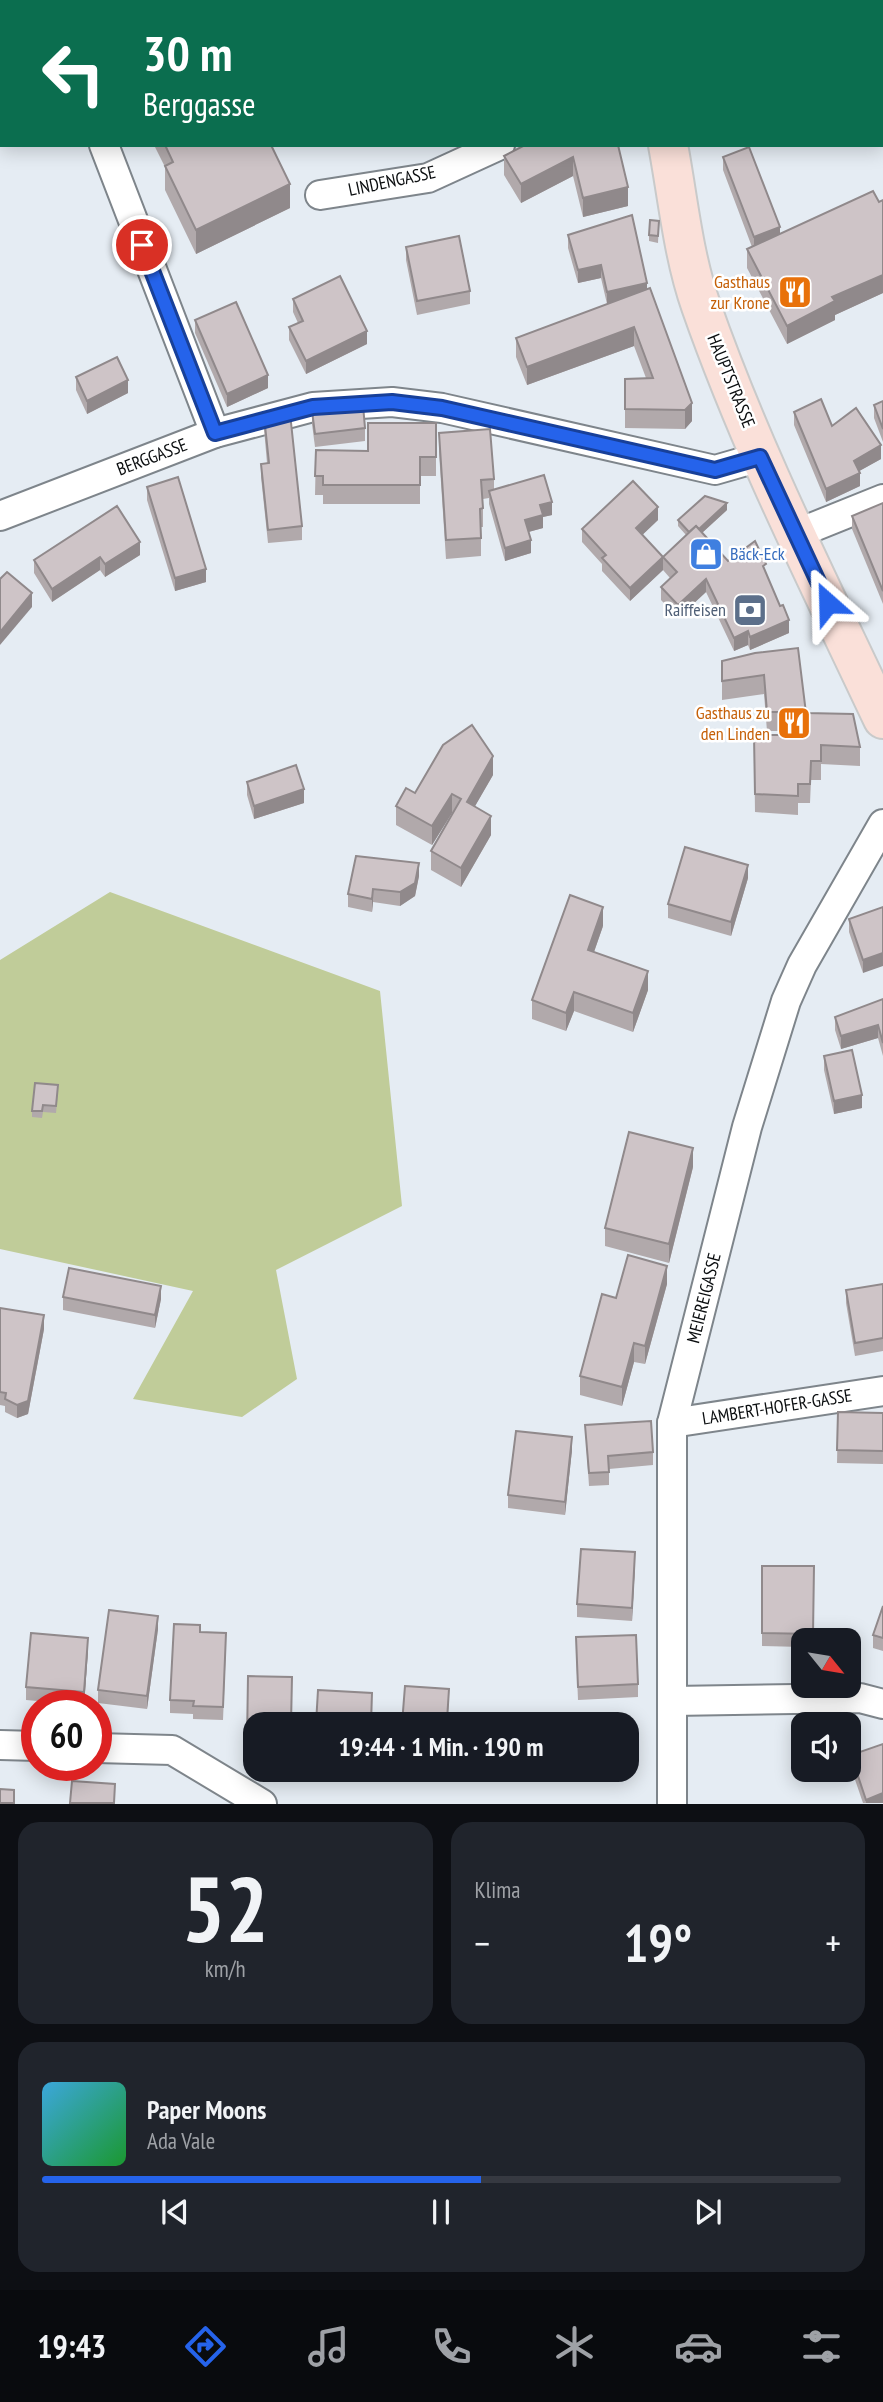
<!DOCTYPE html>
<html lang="de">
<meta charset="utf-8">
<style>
body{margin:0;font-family:"PT Sans Narrow",sans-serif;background:#20242c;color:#f1f3f6;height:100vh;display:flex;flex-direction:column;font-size:26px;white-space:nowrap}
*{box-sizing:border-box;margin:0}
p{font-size:23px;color:#9ea1a6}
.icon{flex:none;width:38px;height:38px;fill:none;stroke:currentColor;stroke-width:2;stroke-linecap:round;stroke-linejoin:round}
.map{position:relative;height:1804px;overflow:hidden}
.sheet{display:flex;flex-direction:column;gap:18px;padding:18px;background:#0d0f14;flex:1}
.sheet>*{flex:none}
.banner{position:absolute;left:0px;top:0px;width:884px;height:147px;box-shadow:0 4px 18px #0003;background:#0b6e4f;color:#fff;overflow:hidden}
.needle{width:46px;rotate:120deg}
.buttons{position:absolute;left:791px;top:1628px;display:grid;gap:14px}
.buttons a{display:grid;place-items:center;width:70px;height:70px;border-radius:14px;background:#171b24;box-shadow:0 4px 18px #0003;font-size:35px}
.speed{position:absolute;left:21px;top:1690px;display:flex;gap:14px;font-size:35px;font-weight:700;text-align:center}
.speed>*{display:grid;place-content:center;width:91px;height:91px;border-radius:50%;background:#171b24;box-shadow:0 4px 18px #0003;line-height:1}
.speed .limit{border:10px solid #d22;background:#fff;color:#111}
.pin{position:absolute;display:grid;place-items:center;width:60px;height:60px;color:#fff;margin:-30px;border:4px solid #fff;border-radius:50%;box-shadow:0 2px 7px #0007}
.me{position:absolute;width:77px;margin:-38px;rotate:335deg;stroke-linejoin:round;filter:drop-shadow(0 0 5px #0008)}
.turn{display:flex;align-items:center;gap:24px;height:147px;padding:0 28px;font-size:32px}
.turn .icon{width:91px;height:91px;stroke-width:2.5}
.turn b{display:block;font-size:49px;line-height:60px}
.big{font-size:52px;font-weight:800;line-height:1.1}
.sheet .widget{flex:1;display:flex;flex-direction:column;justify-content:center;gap:10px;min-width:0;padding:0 24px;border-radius:21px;background:#20242c}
.sheet .dial{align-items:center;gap:0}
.dial b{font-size:91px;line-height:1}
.song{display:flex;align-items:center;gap:21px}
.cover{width:84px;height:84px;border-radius:10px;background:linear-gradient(135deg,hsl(200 70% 55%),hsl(130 70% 35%))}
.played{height:7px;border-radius:4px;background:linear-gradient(90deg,#2563eb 55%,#363941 55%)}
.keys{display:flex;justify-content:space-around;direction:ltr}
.heat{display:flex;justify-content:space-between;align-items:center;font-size:38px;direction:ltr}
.sheet .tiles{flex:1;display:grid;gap:18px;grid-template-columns:1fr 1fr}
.widget:last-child{grid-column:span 2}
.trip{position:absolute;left:243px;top:1712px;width:396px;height:70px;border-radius:21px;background:#171b24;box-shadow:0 4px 18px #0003;font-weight:800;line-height:70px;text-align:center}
.tabs{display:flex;height:112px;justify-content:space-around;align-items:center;background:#090b0e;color:#9ea1a6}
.tabs .icon{width:49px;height:49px}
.tabs .selected{color:#2563eb}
.tabs b{font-size:32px;color:#f1f3f6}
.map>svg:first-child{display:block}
</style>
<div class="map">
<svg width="883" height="1804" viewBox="0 0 883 1804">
<rect width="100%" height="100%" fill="#e5ecf3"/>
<polygon fill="#c0cc99" points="110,892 380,991 402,1206 276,1270 297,1379 242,1417 133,1399 193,1291 0,1249 0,960"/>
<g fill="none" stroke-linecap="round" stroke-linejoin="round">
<g stroke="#7e858b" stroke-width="32">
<g id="street">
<polyline points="48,0 48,2"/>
<polyline points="104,145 215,433"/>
<polyline points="320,195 428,178 500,145"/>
<polyline points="0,516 215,433 313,407 392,402 442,408 715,470 760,457"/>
<polyline points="796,534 883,499"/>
<polyline points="672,1423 883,1391"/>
<polyline points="673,1701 860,1698 883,1704"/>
<polyline points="0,1745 37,1746"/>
<polyline points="96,1748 172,1750 262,1804"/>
<polyline points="672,1804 672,1423 747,1127 786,1001 802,965 883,824"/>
</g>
</g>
<g stroke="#c9caca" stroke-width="42">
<g id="primary">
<polyline points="646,0 646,2"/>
<path d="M668,145c10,53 15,110 33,161 50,143 118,277 182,413"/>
</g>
</g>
<use href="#street" stroke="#fff" stroke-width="28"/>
<use href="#primary" stroke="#fae0d9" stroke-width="38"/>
</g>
<g fill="#b1a9ab">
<rect x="262" y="0" width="60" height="2"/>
<polygon points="154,145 271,145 290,208 196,254 165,190 165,167"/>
<polygon points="618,145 628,206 583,217 573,176 521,203 504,175 504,156"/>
<polygon points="723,157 780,234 879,202 883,200 883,293 835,315 835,320 787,344 747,268 747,249 752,247 723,170"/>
<polygon points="659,221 658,243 649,241 649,235"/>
<polygon points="568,235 647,289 692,421 685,429 625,428 625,379 646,378 634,346 527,385 516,357 516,338 607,304 601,278 578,283 568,248"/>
<polygon points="406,247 470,291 470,304 417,315 406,260"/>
<polygon points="293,299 367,344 306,374 289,340 289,327 298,323 293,312"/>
<polygon points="195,320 268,388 227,407 195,333"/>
<polygon points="76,377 128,393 87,414 76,390"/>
<polygon points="883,401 883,442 874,418 874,405"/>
<polygon points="312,411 365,428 365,441 315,447 312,424"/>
<polygon points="794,412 832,426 881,459 859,471 860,486 826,502 794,425"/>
<polygon points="264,416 302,526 302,540 268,543 261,477 261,464 267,463 264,429"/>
<polygon points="436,423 436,476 420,476 420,504 323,504 323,495 315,495 316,450 368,451"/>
<polygon points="439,433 494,479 494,490 552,515 543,517 543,528 528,532 531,553 505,561 489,504 489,498 483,499 483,527 481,527 481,556 446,559 439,452"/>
<polygon points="147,487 206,582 175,591 147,500"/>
<polygon points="883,503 883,604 852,529 852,516"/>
<polygon points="727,510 702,533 728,561 766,574 789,633 750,650 748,645 734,651 706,592 678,618 661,600 661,587 670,578 663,570 630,601 602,571 602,564 582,542 582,529 658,520 642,535 663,557 686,535 678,526 678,520"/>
<polygon points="140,555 105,577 100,570 52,602 34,573 34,560"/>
<polygon points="755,653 806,713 860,747 860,766 821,764 821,780 811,780 810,803 798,803 798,815 755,812 754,735 780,735 780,731 767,731 764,694 722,700 722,661"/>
<polygon points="493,775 475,806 491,835 461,887 431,870 431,851 453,813 452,813 432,845 396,825 396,806 415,793"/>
<polygon points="247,782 304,803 254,819 247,795"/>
<polygon points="419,876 415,896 400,906 373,902 372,912 348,907 348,894"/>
<polygon points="748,878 731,936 668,918 668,904"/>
<polygon points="883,907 863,973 849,932 849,919"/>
<polygon points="603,926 594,952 648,990 633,1032 574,1011 566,1031 532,1019 532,1000"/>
<polygon points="883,999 883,1056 878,1038 841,1049 835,1030 835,1017"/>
<polygon points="824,1056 862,1108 834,1114 824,1070"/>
<polygon points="58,1091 56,1113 43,1112 42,1118 32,1117 32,1111"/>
<polygon points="693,1167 669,1263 605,1246 605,1228"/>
<polygon points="667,1284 645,1364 634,1362 622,1406 580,1395 580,1376 616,1298"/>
<polygon points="883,1284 883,1351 855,1356 846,1303 846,1290"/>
<polygon points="63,1297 161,1299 155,1328 63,1310"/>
<polygon points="0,1308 44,1329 28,1414 17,1418 5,1412 5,1406 0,1405"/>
<polygon points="838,1412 883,1413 883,1464 837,1463"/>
<polygon points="585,1425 653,1452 653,1465 609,1469 609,1485 589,1486"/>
<polygon points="572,1450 565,1515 508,1508 508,1495"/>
<polygon points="635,1565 632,1621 577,1617 577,1604"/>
<polygon points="762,1566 814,1566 813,1640 803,1640 803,1647 762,1646"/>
<polygon points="883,1606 883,1651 873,1648 873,1635"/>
<polygon points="158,1629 147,1709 98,1703 98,1690"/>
<polygon points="200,1632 226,1647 223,1720 193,1719 193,1714 170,1713 170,1700"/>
<polygon points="88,1651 84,1705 26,1700 26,1687"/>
<polygon points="576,1651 638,1684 638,1697 578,1700"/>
<polygon points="248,1676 256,1724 256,1754 247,1754"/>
<polygon points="449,1702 447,1724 402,1724"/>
<polygon points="851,1755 883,1803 863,1803 851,1768"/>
<polygon points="542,1769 611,1769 611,1778 542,1776"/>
</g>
<g fill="#90898b">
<polygon points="573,157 573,176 521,203 521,184"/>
<polygon points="290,184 290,208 196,254 196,230"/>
<polygon points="628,187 628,206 583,217 583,198"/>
<polygon points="780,227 780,240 754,250 754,237"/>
<polygon points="601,265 601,278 578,283 578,270"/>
<polygon points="883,275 883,293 835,315 835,320 787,344 787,326 832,297"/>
<polygon points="647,283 647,296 607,305 607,292"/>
<polygon points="634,327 634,346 527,385 527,367"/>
<polygon points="367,331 367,344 306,374 306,361"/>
<polygon points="268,375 268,388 227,407 227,394"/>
<polygon points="128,380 128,393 87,414 87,401"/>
<polygon points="692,403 692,421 685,429 685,410"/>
<polygon points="881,445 881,459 854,474 854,461"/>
<polygon points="860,473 860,486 826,502 826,489"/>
<polygon points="552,502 552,515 543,517 543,528 525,533 525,520 540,505"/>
<polygon points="727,503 727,510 692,542 692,535"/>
<polygon points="658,507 658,520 636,541 636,528"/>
<polygon points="531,540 531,553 505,561 505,548"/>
<polygon points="140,542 140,555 105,577 105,564"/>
<polygon points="100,557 100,570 52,602 52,589"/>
<polygon points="663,557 663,570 630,601 630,588"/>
<polygon points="206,569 206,582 175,591 175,578"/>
<polygon points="706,579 706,592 678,618 678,605"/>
<polygon points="32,593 32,607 0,645 0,632"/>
<polygon points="789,620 789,633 750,650 750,637"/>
<polygon points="748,631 748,645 734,651 734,638"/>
<polygon points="493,756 493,775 467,820 467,802"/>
<polygon points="304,789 304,803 254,819 254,806"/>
<polygon points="452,794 452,813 432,845 432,826"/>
<polygon points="491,816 491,835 461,887 461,868"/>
<polygon points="419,863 419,876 415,896 400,906 400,892"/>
<polygon points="748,865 748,878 731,936 731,922"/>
<polygon points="373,889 373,902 372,912 372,899"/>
<polygon points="603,907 603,926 588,969 588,950"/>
<polygon points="883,953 883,966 863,973 863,960"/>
<polygon points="648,971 648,990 633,1032 633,1013"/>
<polygon points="574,992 574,1011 566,1031 566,1013"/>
<polygon points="878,1025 878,1038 841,1049 841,1036"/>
<polygon points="862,1095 862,1108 834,1114 834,1101"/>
<polygon points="693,1148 693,1167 669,1263 669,1244"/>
<polygon points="667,1266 667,1284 645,1364 645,1346"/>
<polygon points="161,1286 161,1299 155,1328 155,1315"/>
<polygon points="44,1315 44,1329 28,1414 17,1418 17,1405"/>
<polygon points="634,1343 634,1362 622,1406 622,1387"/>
<polygon points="572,1437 572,1450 565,1515 565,1502"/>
<polygon points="635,1552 635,1565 632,1621 632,1608"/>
<polygon points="158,1616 158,1629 147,1709 147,1696"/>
<polygon points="88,1638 88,1651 84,1705 84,1692"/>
<polygon points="883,1793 883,1803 866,1803 866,1800"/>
</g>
<g fill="#cec4c7" stroke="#90898b" stroke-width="2">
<polygon points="87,0 151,0 152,2 88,2"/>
<polygon points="265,0 317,0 306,2 265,2"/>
<polygon points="518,0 578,0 579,2 519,2"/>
<rect x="699" y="0" width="70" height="2"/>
<polygon points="165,145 271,145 290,184 196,230 165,166 173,162"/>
<polygon points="525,145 618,145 628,187 583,198 573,157 521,184 504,156"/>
<polygon points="749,147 780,227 754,237 723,157"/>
<polygon points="873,191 879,202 883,200 883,275 832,297 835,301 787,326 747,249"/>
<polygon points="632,215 647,283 607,292 601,265 578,270 568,235"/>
<polygon points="650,220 659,221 658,236 649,235"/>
<polygon points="459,236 470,291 417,301 406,247"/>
<polygon points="340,276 367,331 306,361 289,327 303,321 293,299"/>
<polygon points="650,288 692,403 685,410 625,409 625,379 653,378 634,327 527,367 516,338"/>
<polygon points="236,302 268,375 227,394 195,320"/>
<polygon points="117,357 128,380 87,401 76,377"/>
<polygon points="821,399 832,426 856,408 881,445 854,461 860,473 826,489 794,412"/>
<polygon points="883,401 883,429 874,405"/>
<polygon points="363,405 365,428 315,434 312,411"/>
<polygon points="290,413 302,526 268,530 261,464 269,463 264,416"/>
<polygon points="368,423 436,423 436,457 420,457 420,485 323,485 323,476 315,476 316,450 368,451"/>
<polygon points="490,429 494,479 481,480 483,508 480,509 481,538 446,540 439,433"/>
<polygon points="544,475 552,502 540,505 543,515 525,520 531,540 505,548 489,491"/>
<polygon points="178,477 206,569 175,578 147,487"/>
<polygon points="633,481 658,507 636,528 663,557 630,588 602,558 606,555 582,529"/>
<polygon points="705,496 727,503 699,529 696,526 689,532 678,520"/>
<polygon points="883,503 883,591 852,516"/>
<polygon points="117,506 140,542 105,564 100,557 52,589 34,560"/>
<polygon points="696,526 728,561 755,541 766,564 763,566 780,606 783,605 789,620 750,637 748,631 734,638 706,579 678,605 661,587 677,572 663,557"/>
<polygon points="7,572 32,593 0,632 0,579"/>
<polygon points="798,648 806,713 853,714 860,747 821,745 821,761 811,761 810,784 798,784 798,796 755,794 754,735 781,735 780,712 767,712 764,675 722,681 722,661 755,653"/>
<polygon points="472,725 493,756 467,802 491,816 461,868 431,851 461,799 452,794 432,826 396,806 406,788 415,793 443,745"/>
<polygon points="296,765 304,789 254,806 247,782"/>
<polygon points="685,847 748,865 731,922 668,904"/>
<polygon points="356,856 419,863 415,883 400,892 373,889 372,899 348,894"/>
<polygon points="570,895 603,907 588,950 648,971 633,1013 574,992 566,1013 532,1000"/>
<polygon points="883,907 883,953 863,960 849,919"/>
<polygon points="883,999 883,1043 878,1025 841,1036 835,1017"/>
<polygon points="852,1050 862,1095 834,1101 824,1056"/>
<polygon points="35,1083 58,1085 56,1106 43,1105 42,1111 32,1111"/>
<polygon points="629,1132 693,1148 669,1244 605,1228"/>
<polygon points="628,1255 667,1266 645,1346 634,1343 622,1387 580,1376 602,1294 616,1298"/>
<polygon points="69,1268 161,1286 155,1315 63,1297"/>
<polygon points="883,1284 883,1338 855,1343 846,1290"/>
<polygon points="0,1308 44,1315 28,1401 17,1405 5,1399 6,1393 0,1392"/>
<polygon points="838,1412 883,1413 883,1451 837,1450"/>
<polygon points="651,1421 653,1452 608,1456 609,1472 589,1473 585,1425"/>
<polygon points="516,1431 572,1437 565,1502 508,1495"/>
<polygon points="581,1549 635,1552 632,1608 577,1604"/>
<polygon points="762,1566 814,1566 813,1634 762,1633"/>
<polygon points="883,1606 883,1638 873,1635"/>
<polygon points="109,1610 158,1616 147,1696 98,1690"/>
<polygon points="174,1624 200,1625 200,1632 226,1633 223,1707 193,1706 194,1701 170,1700"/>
<polygon points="31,1633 88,1638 84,1692 26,1687"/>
<polygon points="636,1635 638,1684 578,1687 576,1637"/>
<polygon points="248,1676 292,1677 291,1724 256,1724 256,1741 247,1741"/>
<polygon points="405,1686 449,1689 447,1720 441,1720 441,1724 402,1724"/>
<polygon points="318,1690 372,1693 371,1724 316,1724"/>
<polygon points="544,1713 612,1715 612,1724 543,1724"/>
<polygon points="883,1744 883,1793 866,1800 851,1755"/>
<polygon points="72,1781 115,1784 114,1803 70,1803"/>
<polygon points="0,1789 14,1790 14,1803 0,1803"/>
</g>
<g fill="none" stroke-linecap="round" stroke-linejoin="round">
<g stroke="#184099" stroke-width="18">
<polyline id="route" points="142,245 215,433 313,407 392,402 442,408 715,470 760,457 828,603"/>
</g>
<use href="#route" stroke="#2563eb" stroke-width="12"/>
</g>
<defs>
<g id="restaurant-square" transform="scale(1.75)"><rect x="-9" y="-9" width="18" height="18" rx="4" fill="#e8710a" stroke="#fff"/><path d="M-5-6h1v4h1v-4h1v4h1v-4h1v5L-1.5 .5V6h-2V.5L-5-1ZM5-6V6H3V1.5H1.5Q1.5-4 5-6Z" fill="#fff"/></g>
<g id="shop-square" transform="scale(1.75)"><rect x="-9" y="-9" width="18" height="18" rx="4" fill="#3f7fe0" stroke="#fff"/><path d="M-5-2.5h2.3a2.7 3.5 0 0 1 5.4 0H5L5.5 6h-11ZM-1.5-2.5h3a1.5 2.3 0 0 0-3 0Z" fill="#fff"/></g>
<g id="bank-square" transform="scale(1.75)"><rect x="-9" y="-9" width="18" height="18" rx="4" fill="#5c6f8a" stroke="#fff"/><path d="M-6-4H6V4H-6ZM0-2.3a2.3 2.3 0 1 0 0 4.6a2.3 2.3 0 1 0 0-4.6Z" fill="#fff"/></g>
</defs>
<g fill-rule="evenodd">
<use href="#restaurant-square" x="795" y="292"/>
<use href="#shop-square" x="706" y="554"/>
<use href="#bank-square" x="750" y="610"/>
<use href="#restaurant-square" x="794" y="723"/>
</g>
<g text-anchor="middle" stroke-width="5" stroke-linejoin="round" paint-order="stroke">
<g font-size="18" fill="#0a0d0f" stroke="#fff">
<text transform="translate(392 181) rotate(-12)" y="6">LINDENGASSE</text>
<text transform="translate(731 381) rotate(68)" y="6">HAUPTSTRASSE</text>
<text transform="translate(152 457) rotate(-21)" y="6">BERGGASSE</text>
<text transform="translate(704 1298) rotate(-76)" y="6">MEIEREIGASSE</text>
<text transform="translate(777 1407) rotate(-9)" y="6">LAMBERT-HOFER-GASSE</text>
</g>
<g font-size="18" fill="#c56008" stroke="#fff" text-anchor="end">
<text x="770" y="288">Gasthaus<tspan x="770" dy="21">zur Krone</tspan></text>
<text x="770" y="719">Gasthaus zu<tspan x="770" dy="21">den Linden</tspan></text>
</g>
<g font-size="18" fill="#366cbe" stroke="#fff" text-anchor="start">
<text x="730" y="560">Bäck-Eck</text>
</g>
<g font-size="18" fill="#4e5e75" stroke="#fff" text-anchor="end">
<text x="726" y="616">Raiffeisen</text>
</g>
</g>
</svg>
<div class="buttons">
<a><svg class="needle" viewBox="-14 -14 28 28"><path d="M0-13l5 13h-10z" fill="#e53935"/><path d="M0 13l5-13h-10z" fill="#9ea1a6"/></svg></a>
<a><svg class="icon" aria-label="sound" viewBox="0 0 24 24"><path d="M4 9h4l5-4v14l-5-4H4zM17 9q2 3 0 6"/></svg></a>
</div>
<div class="speed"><div class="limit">60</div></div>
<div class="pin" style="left:142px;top:245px;background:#d93025"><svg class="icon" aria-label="arrive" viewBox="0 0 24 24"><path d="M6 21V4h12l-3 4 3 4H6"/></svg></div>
<svg class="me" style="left:828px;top:603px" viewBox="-20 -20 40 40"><path d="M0-17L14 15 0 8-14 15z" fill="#2563eb" stroke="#fff" stroke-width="4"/></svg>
<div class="trip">19:44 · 1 Min. · 190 m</div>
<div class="banner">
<div class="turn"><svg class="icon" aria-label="left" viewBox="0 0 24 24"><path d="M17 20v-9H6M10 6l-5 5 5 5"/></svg><div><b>30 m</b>Berggasse</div></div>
</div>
</div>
<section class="sheet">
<div class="tiles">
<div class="widget dial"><b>52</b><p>km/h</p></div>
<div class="widget"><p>Klima</p>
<div class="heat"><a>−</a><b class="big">19°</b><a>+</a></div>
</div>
<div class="widget">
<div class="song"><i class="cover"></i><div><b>Paper Moons</b><p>Ada Vale</p></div></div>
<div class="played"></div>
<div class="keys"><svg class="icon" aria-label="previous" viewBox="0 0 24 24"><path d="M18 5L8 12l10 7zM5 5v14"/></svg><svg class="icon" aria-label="pause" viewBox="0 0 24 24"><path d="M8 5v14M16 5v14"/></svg><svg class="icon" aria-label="next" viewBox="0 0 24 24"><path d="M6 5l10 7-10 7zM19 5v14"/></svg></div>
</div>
</div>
</section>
<nav class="tabs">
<b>19:43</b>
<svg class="icon selected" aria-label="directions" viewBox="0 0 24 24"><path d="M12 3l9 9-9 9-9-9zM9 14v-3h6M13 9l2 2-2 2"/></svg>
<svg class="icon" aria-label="music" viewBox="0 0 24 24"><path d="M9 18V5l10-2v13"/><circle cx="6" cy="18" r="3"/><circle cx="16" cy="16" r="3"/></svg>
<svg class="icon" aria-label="phone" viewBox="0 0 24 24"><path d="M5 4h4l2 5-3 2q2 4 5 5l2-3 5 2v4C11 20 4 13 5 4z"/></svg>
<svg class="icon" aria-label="climate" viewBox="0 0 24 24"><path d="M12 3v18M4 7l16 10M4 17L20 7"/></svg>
<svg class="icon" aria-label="car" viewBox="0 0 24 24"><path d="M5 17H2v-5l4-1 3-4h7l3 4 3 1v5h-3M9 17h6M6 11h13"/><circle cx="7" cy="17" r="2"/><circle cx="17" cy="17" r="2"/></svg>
<svg class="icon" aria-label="filters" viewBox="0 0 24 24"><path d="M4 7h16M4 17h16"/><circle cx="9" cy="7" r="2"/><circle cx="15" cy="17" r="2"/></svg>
</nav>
